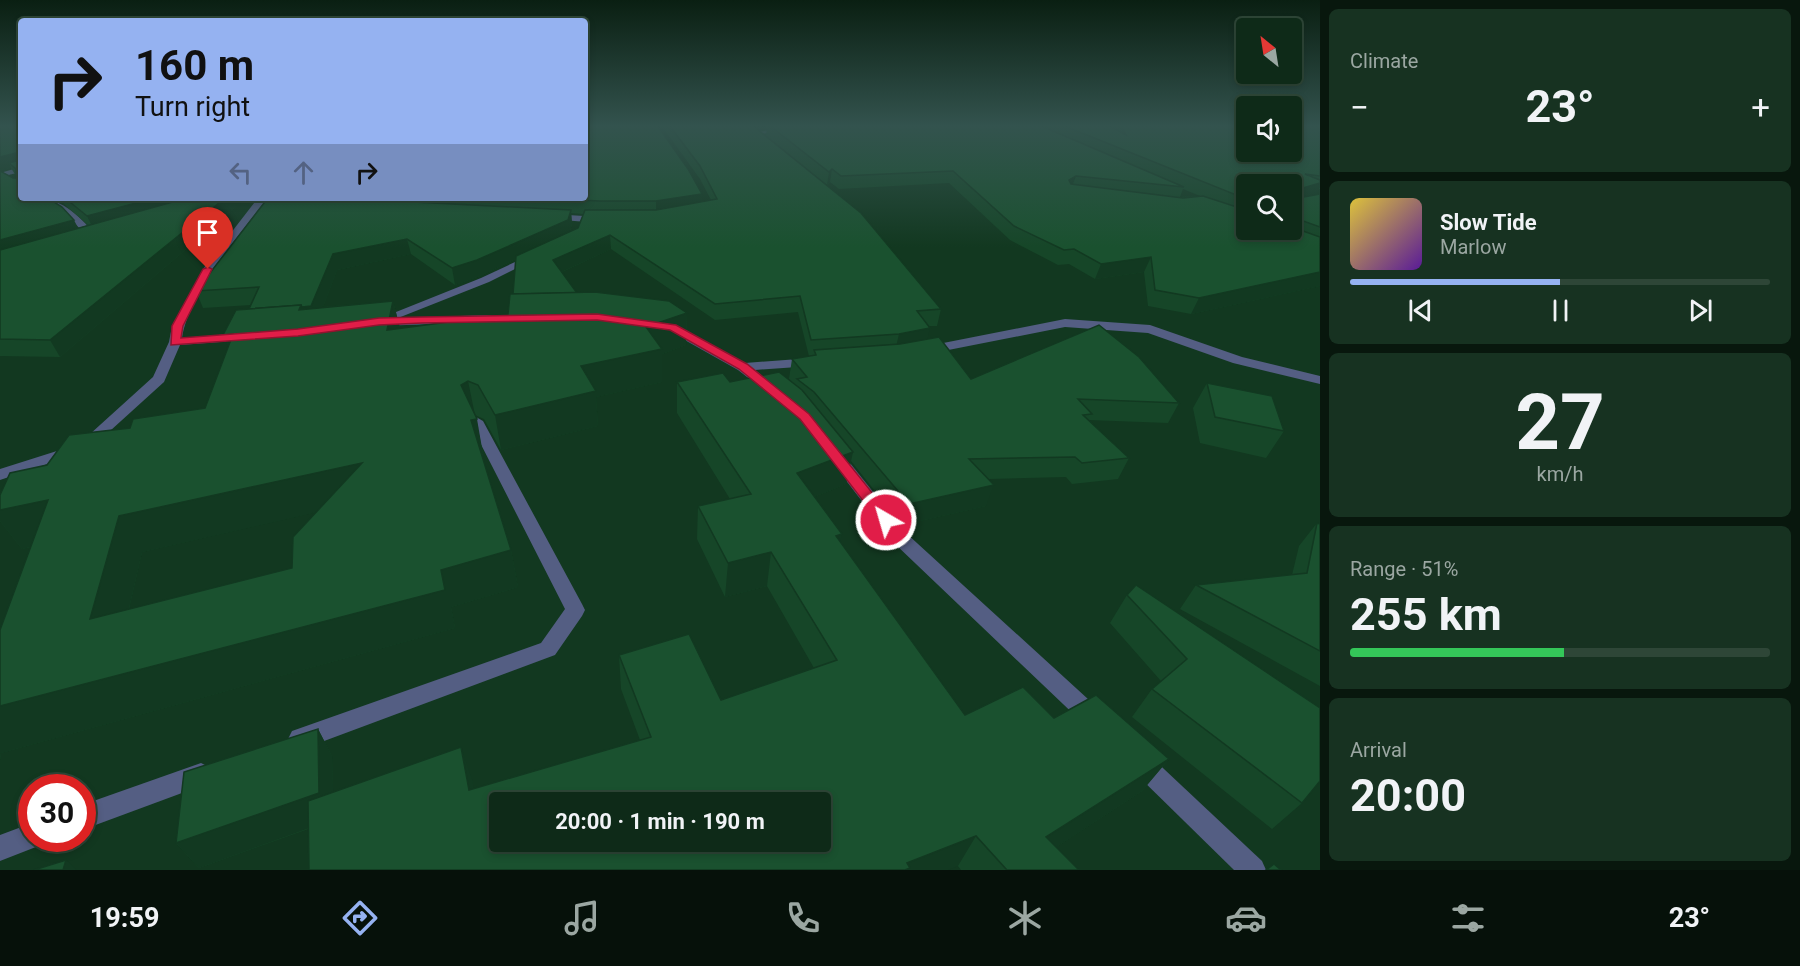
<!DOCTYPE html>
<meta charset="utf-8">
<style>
body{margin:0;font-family:Roboto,sans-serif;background:#173221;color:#f1f3f6;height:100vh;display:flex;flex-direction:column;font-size:22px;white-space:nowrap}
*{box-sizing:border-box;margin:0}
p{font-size:20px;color:#9ba7a2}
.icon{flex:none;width:33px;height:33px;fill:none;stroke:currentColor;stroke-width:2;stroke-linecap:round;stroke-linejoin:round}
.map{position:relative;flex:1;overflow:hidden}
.side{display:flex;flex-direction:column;gap:9px;padding:9px;background:#08170d;width:480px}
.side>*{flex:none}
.hud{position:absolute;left:18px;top:18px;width:570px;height:183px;border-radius:6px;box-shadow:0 3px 9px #0003,0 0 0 2px #2e4637;background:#95b2f1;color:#111;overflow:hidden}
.needle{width:39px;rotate:330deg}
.tools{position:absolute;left:1236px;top:18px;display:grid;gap:12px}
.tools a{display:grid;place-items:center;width:66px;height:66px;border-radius:6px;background:#0e2a18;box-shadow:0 3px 9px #0003,0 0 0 2px #2e4637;font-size:30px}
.speed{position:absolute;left:18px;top:774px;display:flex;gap:12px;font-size:30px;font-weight:700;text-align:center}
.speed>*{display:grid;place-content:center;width:78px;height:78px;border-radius:50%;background:#0e2a18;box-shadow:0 3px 9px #0003,0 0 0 2px #2e4637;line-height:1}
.speed .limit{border:9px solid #d22;background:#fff;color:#111}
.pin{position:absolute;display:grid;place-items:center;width:51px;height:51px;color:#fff;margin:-62px -26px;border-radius:50% 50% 50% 0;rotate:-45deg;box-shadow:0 0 6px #0007}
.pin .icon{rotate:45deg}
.me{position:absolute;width:66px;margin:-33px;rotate:322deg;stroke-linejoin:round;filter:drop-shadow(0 0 4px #0008)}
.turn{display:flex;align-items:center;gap:21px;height:126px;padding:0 18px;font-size:27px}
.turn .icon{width:78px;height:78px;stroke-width:2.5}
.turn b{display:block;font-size:42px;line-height:51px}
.lanes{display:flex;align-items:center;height:57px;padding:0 18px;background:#0003;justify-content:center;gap:30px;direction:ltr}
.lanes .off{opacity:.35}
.big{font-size:45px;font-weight:700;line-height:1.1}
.side .card{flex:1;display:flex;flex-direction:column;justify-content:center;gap:9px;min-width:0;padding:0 21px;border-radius:9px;background:#173221}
.side .dial{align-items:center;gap:0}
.dial b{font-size:78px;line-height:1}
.song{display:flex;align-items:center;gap:18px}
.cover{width:72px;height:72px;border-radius:9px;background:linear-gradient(135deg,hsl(50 70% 55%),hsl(270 70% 35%))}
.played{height:6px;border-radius:3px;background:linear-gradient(90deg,#95b2f1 50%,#2e4637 50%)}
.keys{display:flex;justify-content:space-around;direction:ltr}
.heat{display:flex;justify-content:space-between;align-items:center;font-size:33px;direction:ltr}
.charge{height:9px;border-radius:4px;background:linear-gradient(90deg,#34c759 51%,#2e4637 0)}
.trip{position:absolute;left:489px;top:792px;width:342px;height:60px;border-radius:6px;background:#0e2a18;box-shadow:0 3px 9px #0003,0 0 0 2px #2e4637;font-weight:700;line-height:60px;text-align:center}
.tabs{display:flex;height:96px;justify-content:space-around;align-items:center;background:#06110a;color:#9ba7a2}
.tabs .icon{width:42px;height:42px}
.tabs .current{color:#95b2f1}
.tabs b{font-size:27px;color:#f1f3f6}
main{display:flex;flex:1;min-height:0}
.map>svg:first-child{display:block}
</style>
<main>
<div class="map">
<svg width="1320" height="870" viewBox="0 0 1320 870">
<rect width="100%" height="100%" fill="#123820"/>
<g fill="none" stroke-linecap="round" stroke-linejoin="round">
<g fill="#545e83" fill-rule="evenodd">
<polygon points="803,125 826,125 761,134 770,142 766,144 751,133"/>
<polygon points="21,167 21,172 0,177 0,173"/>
<path d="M38,198c24,0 45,21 59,39l-8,2 -18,-20z"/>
<path d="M258,198h9c-28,39 -77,92 -85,140l61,-5 6,4 -2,3 -67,5 -16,37 -75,68 -89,30v-11l79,-25 74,-67 16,-35 3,-16 31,-57z"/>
<polygon points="552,214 600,217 605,220 600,223 549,219 549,215"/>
<polygon points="530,255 539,257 489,282 398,318 491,315 495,316 495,322 377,326 371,322 481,278"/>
<polygon points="1065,319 1150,325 1242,357 1320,376 1320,384 1233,363 1148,333 1065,327 928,354 922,350 928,346"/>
<polygon points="671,323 745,363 812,358 819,362 812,366 755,370 777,388 775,391 765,391 738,370 667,330 667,324"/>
<polygon points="476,417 483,421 582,604 585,610 582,616 555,655 300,750 292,747 288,739 292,731 541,643 565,609 469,421"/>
<polygon points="836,452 842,453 906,533 1100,710 1103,717 1100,724 1092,727 1084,724 894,543 828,457"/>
<polygon points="1140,751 1148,754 1262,861 1266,870 1234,870 1132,770 1128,762 1132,754"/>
<polygon points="201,763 209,767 213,775 209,783 82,830 82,805"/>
<polygon points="32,823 32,838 44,838 41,845 0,861 0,835"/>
</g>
</g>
<g fill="#164628" fill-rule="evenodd">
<path d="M21,125v73h225l-186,159 -60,-1v-185l13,7h3v-2l-5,-8 -11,2zM50,199l13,4 25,22 -10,3z"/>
<path d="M661,125h447l6,4 -1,-4h207v64h-1l-3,5h4v92l-129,28 -43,-8 -4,-34 -49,7 -26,-15 -11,1 -48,-25 -61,-57 -110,6 -9,-7 -3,3 -61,-49 1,-8 -9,2 183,179 -4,17h-8l-2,13 44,40 208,24 -11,20 -79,-3 40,38 -11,21 -46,5 -6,-7 -77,2 -3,27 -84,19 -51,-64 -5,23 -32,13 26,45 125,173 89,3 115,41 -27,32 -86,56 23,23h-118l-3,-4 -650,-37 -109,39 -23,-25 142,-114 14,27 1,36 139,-13 1,10 167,-49 -19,-51 -2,-34 102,45 93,-32 -47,-82 -42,11 -28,-58 1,-33 32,-7 -53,-86v-31h53l63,1 -4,-4 3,-20 17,-3 -11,-44 -83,8 -104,-71 -49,23 15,21 110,20 -1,32 -24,9v28l-66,15 2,29 -97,24 -17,-31 -9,-4 8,39 -1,1 29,95 7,37 -67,20 4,21 -454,125 -1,7v-130l31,-83 -9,2 -22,-28v-26l47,-30 83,-37 75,-20 46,-103 -48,3 -7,-17 72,-93h317l117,-4v8l9,-2 -11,-21zM1246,184h46v46h-46zM1183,189l17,7 -20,1zM571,213l12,1 -5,14 -8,3 2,-7zM411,254l44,31 25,-9 36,-17 -3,35 -5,20 -108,14 -7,-27 -70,6 14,-37zM316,512l-24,56 -163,41 13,-57z"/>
<polygon points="1207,383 1284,431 1266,458 1200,443 1193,408"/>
<polygon points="1317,523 1320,524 1320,686 1180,609 1196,585 1292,575 1299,546"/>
<polygon points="1136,585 1302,803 1272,829 1132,717 1152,689 1161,681 1110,623 1127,595"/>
</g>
<g fill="#123921">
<polygon points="750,125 767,125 767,128 751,131"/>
<polygon points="16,153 21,163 9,163 11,168 0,170 0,157"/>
<polygon points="832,169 830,182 827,185 829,172"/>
<polygon points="1076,176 1071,189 1069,180"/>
<polygon points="1320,183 1320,187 1316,195 1292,202 1299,189"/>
<polygon points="702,194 702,207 656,215 656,201"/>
<polygon points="155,198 209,198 94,230 87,216"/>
<polygon points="225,198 246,198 60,357 50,340"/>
<polygon points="571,210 572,224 569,234 480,276 455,285 452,268"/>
<polygon points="74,220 81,234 0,257 0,240"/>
<polygon points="610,235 611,249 555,275 553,260"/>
<polygon points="407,239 411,254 337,270 317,323 254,330 333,254"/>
<polygon points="1151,257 1144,272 1095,279 1101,264"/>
<polygon points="1320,272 1320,286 1191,314 1199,298"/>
<polygon points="393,301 401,332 387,330"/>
<polygon points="687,313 686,345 662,354 662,382 596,397 598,426 501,450 495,415 581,366 646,327"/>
<polygon points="930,328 926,345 895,351 899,334"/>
<polygon points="233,334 237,368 223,335"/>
<polygon points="468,381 475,415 461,385"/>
<polygon points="477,419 483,454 478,456 471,420"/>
<polygon points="853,452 846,484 792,506 797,473"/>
<polygon points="362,463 374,499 142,552 118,656 90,619 119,516"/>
<polygon points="994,485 986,506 902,525 909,504"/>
<polygon points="48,500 74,536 22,549 0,521 0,510"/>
<polygon points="842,534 834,567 836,536"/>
<polygon points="511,550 518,587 451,607 455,628 1,753 0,760 0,706 441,570"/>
<polygon points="771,552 767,586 725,597 728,563"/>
<polygon points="318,729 332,756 334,819 199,868 176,843"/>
<polygon points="461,747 472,779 480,822 469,790"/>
<polygon points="1169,759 1142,791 1024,868 1046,837"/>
<polygon points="976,836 958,866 948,870 904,870 907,863"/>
<polygon points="66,860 77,870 63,870"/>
</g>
<g fill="#1a512f" stroke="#123921" stroke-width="1.5" fill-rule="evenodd">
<polygon points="0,125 21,125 21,198 48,198 62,207 74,220 0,240 0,171 13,178 16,178 16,169 9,163 16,161 16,153 0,157"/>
<polygon points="585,125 657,125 688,169 702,194 656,201 600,201 531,198 585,198"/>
<polygon points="669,125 752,125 861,213 941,309 917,311 930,328 899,334 811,340 800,296 715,304 610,235 553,260 577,293 513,294 516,256 578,228 585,210 656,210 717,199 700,166"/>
<polygon points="769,125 1039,125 1184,187 1076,176 1069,180 1071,184 1183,198 1203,196 1246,210 1246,230 1292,230 1292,227 1320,237 1320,272 1199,298 1155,290 1151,257 1101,264 1074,249 1064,250 1014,226 953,171 841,176 832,169 829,172"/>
<polygon points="1062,125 1108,125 1126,135 1121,125 1246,125 1246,152 1292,152 1292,125 1320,125 1320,176 1305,174 1320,180 1320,183 1299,189 1298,198 1320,194 1320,227 1292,217 1292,184 1246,184 1246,199"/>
<polygon points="65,198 155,198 87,216"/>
<polygon points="187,198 225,198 50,340 0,339 0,250"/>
<polygon points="268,198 336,198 571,210 568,220 477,260 452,268 407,239 333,254 311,306 302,307 301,305 249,309 259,287 196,291"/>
<path d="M595,292l74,9 18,12 -41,14 16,22 -81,17 15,25 -101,24 -17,-30 -10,-4 -7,4 16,34 -6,1 40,130 -70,20 4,20 -445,116v-76l48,-130 -48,10v-15l10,-22 37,-8 22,-30 61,-7 3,-9 72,-11 28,-74 -10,1 13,-25 65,-5 -2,5 94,-9 -6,29 121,-16 2,-20zM362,463l-69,74 -1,31 -202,51 29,-103z"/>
<polygon points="1099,325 1139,357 1179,403 1078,399 1092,414 1083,415 1129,458 1082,463 1075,457 969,459 994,485 909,504 814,392 797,379 807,377 792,359 816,355 814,350 900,344 939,337 971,379"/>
<path d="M779,372l23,18 51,62 -56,21 45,61 -6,2 129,179 58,-28 31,31 42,-23 73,64 -123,78 33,33h-72l-31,-34 -69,27 3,5 -5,2h-596l-1,-69 153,-54 8,43 182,-53 -32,-82 70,-21 32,66 116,-40 -66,-108 -43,11 -30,-57 53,-12 -74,-112 46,-9 7,9zM500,802h320v40h-320z"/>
<polygon points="1207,383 1272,396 1284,431 1215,417"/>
<polygon points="1317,523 1320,524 1320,651 1196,585 1307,573"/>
<polygon points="1136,585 1320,708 1320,781 1302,803 1152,689 1187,659 1127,595"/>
<polygon points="318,729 319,793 176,843 184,772"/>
<polygon points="66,860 63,870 34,870"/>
<polygon points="1274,864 1281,870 1266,870"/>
</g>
<linearGradient id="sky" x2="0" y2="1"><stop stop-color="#0a1f12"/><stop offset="0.51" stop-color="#33534e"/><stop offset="1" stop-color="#33534e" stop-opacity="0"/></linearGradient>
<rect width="1320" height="247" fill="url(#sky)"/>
<polygon fill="#e11d48" stroke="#92132f" stroke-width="1.5" points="208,267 212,269 183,326 181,338 298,329 379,318 422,317 597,314 676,325 747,364 809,414 894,520 886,526 881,524 800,419 739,369 670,330 597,320 422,323 379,325 298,336 171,345 172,326 203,269"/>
</svg>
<div class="tools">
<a><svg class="needle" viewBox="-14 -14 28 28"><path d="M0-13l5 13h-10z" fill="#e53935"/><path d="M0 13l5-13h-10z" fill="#9ba7a2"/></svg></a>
<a><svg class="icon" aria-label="sound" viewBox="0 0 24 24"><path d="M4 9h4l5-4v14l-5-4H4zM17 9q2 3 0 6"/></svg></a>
<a><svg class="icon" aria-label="search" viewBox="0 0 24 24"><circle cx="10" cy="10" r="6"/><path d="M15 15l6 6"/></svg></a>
</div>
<div class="speed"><div class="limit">30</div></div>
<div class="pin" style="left:208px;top:269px;background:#d93025"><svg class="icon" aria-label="arrive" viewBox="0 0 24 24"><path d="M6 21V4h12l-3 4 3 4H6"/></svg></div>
<svg class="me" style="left:886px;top:520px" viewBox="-20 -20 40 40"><circle r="17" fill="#e11d48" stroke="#fff" stroke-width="3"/><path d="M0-11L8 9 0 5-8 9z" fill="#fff"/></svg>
<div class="trip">20:00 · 1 min · 190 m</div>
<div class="hud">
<div class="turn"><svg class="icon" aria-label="right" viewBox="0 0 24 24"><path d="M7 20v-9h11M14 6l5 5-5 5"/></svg><div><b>160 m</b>Turn right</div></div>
<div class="lanes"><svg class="icon off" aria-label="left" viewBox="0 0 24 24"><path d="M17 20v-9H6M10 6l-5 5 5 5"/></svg><svg class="icon off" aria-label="ahead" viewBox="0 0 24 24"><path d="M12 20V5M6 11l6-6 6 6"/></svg><svg class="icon" aria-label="right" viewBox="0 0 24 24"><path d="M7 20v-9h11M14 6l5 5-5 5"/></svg></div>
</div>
</div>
<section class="side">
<div class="card"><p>Climate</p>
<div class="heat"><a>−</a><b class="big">23°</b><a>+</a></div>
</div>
<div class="card">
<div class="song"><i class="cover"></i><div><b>Slow Tide</b><p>Marlow</p></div></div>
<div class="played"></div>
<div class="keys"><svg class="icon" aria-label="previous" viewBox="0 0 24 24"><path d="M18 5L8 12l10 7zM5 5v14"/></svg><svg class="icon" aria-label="pause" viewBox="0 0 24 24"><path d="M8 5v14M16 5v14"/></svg><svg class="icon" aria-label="next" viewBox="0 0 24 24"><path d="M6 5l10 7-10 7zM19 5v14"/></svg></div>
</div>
<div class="card dial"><b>27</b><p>km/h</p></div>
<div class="card"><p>Range · 51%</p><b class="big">255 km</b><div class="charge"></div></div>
<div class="card"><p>Arrival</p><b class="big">20:00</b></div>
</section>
</main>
<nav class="tabs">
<b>19:59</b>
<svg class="icon current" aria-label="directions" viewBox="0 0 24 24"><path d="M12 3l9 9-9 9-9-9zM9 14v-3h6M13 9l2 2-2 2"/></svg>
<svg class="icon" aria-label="music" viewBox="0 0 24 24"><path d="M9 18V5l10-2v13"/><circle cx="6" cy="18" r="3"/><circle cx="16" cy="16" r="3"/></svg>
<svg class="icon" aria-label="phone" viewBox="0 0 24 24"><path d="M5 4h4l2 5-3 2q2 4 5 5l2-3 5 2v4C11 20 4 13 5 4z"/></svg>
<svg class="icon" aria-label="climate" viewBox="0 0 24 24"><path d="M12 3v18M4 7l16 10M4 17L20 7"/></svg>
<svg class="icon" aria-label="car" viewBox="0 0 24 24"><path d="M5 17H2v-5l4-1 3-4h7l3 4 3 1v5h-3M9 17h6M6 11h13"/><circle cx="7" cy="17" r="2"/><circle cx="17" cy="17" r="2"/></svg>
<svg class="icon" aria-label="filters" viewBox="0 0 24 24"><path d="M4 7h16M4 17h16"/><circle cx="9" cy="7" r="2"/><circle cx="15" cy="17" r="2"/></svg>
<b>23°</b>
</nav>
